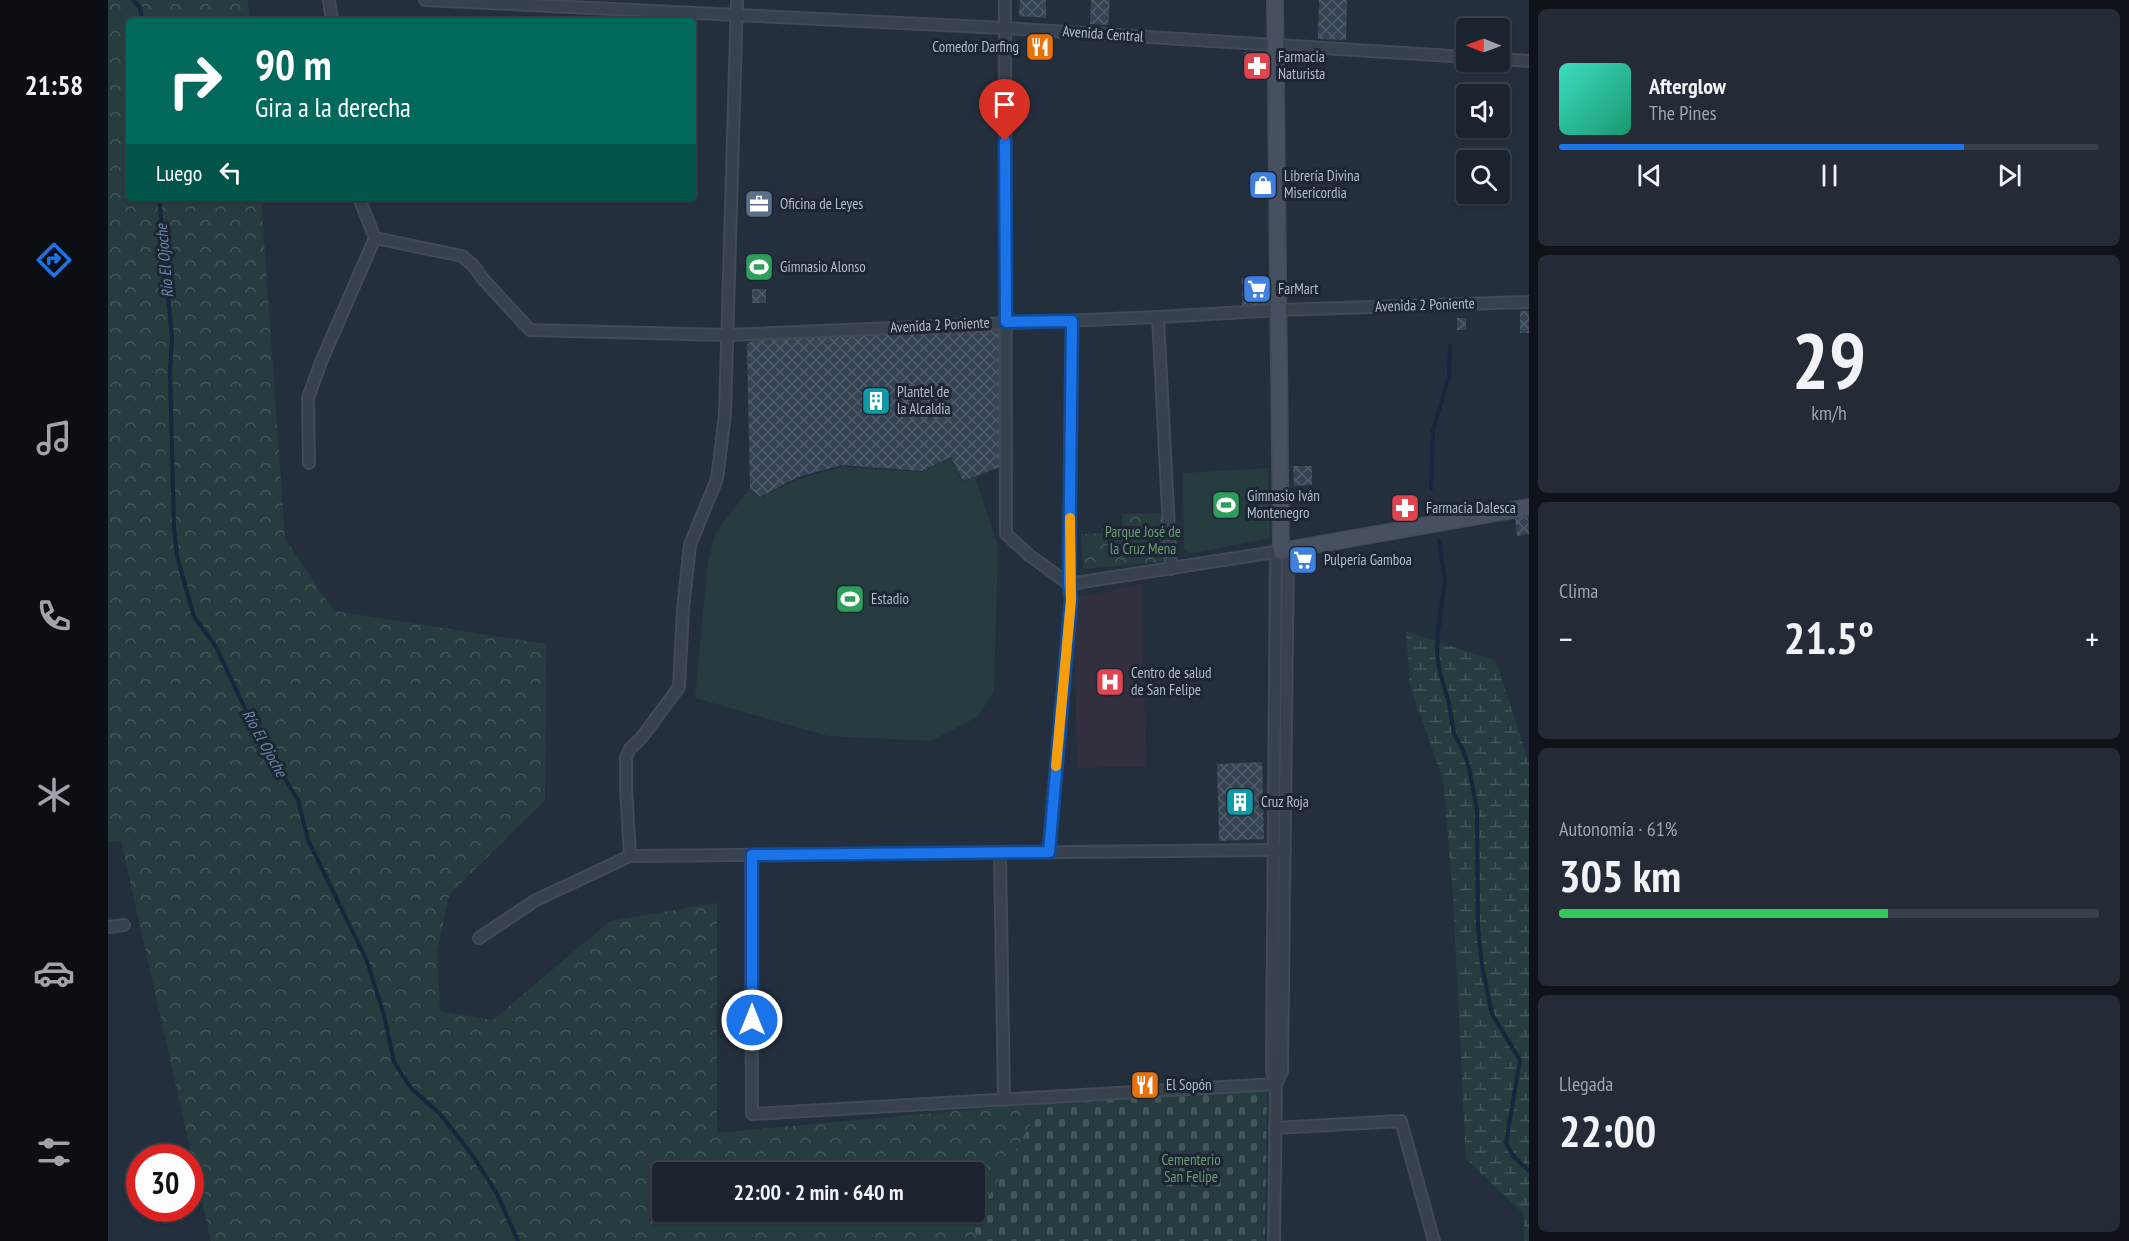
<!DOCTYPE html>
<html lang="es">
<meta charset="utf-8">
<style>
body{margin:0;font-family:"PT Sans Narrow",sans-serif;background:#242b36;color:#f1f3f6;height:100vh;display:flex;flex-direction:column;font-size:22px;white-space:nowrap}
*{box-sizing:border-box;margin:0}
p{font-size:20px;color:#a0a4aa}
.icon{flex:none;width:33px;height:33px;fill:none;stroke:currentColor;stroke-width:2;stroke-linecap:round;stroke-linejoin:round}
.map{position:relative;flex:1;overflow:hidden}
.panel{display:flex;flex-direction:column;gap:9px;padding:9px;background:#0f1319;width:600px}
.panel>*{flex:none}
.banner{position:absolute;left:18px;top:18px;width:570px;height:183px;border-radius:6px;box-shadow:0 2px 4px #0004,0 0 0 2px #39404a;background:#00695c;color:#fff;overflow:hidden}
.needle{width:39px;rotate:271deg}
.controls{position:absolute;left:1348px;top:18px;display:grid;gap:12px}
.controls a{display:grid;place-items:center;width:54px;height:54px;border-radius:6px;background:#1b232e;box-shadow:0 2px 4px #0004,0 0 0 2px #39404a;font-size:30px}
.speed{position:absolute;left:18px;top:1144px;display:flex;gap:12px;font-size:30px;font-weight:700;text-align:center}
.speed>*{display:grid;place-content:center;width:78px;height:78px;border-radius:50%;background:#1b232e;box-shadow:0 2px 4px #0004,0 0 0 2px #39404a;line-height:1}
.speed .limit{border:9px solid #d22;background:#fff;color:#111}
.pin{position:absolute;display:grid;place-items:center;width:51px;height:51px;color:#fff;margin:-62px -26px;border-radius:50% 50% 50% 0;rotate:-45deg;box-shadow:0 0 6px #0007}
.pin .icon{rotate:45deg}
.me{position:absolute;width:66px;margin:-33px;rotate:0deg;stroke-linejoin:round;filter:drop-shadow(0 0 4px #0008)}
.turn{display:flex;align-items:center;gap:21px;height:126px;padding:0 30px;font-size:27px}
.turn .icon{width:78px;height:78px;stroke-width:2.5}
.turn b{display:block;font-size:42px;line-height:51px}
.then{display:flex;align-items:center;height:57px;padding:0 30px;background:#0003;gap:12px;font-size:22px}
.big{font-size:45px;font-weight:700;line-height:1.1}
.panel .card{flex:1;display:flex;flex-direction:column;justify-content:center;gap:9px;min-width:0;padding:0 21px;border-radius:9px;background:#242b36}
.panel .dial{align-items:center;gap:0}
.dial b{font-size:78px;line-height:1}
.song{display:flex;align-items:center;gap:18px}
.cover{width:72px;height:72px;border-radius:9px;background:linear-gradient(135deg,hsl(170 70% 55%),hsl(160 70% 35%))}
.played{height:6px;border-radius:3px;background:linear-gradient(90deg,#1a73e8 75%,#39404a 75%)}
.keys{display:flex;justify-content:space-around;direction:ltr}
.heat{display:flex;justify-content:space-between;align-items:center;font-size:33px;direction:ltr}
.charge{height:9px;border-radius:4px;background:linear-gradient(90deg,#34c759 61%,#39404a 0)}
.trip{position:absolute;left:544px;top:1162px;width:333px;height:60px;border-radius:6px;background:#1b232e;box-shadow:0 2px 4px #0004,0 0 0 2px #39404a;font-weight:700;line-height:60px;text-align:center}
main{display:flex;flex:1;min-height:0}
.tabs{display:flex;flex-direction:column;width:108px;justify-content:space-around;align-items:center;background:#0b0e12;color:#a0a4aa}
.tabs .icon{width:42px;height:42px}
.tabs .active{color:#1a73e8}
.tabs b{font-size:27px;color:#f1f3f6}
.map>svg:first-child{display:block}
</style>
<main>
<nav class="tabs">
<b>21:58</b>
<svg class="icon active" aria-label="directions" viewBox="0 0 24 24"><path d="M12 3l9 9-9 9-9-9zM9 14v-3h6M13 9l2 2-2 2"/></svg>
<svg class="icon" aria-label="music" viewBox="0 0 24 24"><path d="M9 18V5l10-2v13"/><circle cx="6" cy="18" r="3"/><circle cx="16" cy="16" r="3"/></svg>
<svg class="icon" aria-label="phone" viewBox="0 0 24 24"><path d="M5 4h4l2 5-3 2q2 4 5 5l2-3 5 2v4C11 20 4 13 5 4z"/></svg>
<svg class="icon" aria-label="climate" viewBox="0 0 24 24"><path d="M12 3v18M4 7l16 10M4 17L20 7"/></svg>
<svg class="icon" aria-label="car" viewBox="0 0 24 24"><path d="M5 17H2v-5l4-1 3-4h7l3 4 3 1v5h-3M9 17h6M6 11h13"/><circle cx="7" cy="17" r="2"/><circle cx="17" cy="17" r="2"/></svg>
<svg class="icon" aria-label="filters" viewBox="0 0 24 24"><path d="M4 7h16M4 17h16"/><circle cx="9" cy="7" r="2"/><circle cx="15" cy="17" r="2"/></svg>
</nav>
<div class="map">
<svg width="1421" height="1241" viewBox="0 0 1421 1241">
<defs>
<pattern id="forest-crowns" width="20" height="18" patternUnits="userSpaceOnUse" patternTransform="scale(1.5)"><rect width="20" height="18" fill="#263c3f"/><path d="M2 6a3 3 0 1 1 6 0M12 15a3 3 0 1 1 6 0" fill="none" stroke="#435659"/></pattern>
<pattern id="wetland-marsh" width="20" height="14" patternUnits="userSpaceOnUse" patternTransform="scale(1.5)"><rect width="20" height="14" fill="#263c3f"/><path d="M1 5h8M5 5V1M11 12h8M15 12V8" fill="none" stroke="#435659"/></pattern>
<pattern id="cemetery-stones" width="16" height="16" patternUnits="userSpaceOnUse" patternTransform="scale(1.5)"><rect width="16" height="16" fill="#263c3f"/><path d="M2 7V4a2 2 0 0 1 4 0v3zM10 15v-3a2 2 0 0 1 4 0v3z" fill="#435659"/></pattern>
<pattern id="building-cross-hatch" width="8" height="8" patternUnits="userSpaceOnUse" patternTransform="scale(1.5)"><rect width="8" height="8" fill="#364354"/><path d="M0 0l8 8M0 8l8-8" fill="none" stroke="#515c6b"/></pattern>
</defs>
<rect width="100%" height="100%" fill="#242f3e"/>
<polygon fill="#32303f" points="1033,584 1038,766 969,768 966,598"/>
<g fill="#263c3f">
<polygon points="843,458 854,482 867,477 890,546 886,692 869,717 823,741 720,736 587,698 600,562 608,532 642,488 652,498 690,479 734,467 814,472"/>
<polygon points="1160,468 1162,538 1086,553 1080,552 1076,549 1075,473"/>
</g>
<g fill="url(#forest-crowns)" fill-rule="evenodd">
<path d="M0,0h140l1,21h-120v177h132l24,341 49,72 212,33 -1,156 -96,95 -12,56 3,60 53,9 117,-99 107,-18v230l326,-30 -70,122 6,16h-768l-90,-400h-13zM555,1173h312v39h-312z"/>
<polygon points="1057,513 1059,549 1053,562 975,569 973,534 1014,532 1014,514"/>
</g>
<polygon fill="url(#wetland-marsh)" points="1298,631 1388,661 1421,763 1421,1241 1416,1241 1416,1214 1358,1159 1345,896 1335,779 1302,686"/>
<polygon fill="url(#cemetery-stones)" points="1159,1091 1157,1241 871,1241 864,1225 935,1103"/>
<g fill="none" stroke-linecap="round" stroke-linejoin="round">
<g stroke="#17263c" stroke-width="4">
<polyline points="25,0 32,7 34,21"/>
<polyline points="51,198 64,338 62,371 66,528 69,556 86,617 107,645 148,732 190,800 200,840 259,961 276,1015 286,1062 303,1088 332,1114 365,1156 389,1194 410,1241"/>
<polyline points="1323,489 1325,430 1341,377 1342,346"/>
<polyline points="1331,541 1337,581 1330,630 1329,654 1332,673 1341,703 1346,734 1355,750 1361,768 1369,810 1370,928 1374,966 1384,1014 1412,1060 1398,1143 1406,1157 1421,1171"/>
</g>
</g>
<g fill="url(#building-cross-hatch)">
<polygon points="912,0 938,0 938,18 911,16"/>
<polygon points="983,0 1002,0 1000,25 982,24"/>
<polygon points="1211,0 1239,0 1238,40 1210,39"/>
<polygon points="924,39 940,40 940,55 923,55"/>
<polygon points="1136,52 1157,52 1163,56 1163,76 1135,76"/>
<polygon points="1162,180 1163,190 1148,190 1148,181"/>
<polygon points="641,201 660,201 660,207 641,206"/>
<rect x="644" y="260" width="14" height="14"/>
<polygon points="1134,278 1164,278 1165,300 1158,306 1134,306"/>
<rect x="644" y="289" width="14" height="14"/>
<rect x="1412" y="311" width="9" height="22"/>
<rect x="1349" y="318" width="9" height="12"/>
<polygon points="890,329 894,333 897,465 855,481 843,457 814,471 734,465 690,477 652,497 642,488 639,345 642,342 649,339"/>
<polygon points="1185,466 1204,466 1204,485 1186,486"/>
<polygon points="1301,499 1303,516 1294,517 1291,500"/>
<polygon points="1420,515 1421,534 1409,536 1407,517"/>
<polygon points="1154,762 1156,839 1111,841 1109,764"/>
</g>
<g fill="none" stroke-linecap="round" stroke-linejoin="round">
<g stroke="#414a57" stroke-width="14">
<g id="street">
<polyline points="221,0 224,21"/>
<polyline points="317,0 897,28 1359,57"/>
<polyline points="897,0 898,534 921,555 961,584 1173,551"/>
<polyline points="1392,59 1421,61"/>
<polyline points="267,238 354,256 365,265 375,279 422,330 619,335 1050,317 1171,310 1421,302"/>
<polyline points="1050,317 1063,569"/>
<polyline points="201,463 200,398 213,362 267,238 251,198"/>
<polyline points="941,852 963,600 961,584 964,321"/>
<polyline points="892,853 896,1100"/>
<polyline points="643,855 644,1114 1168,1084"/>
<polyline points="522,856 518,788 518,757 522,749 534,737 571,687 575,609 582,545 609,479 617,414 629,0"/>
<polyline points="0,927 16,925"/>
<polyline points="371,938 428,900 522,856 1177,850"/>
<polyline points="1168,1084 1174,1071 1180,550"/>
<polyline points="1167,1128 1293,1121 1326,1241"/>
<polyline points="1166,1241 1168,1084 1164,1071 1168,551"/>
</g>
</g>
<g stroke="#414a57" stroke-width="18">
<polyline id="secondary" points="1167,0 1173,551 1421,507"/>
</g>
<use href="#street" stroke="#38414e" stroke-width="10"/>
<use href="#secondary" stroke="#465061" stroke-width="15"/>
</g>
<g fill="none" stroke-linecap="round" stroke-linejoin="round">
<g stroke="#114b97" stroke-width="15">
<polyline id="route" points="644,1020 644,855 941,852 963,600 961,584 964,321 898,322 897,141"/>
</g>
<use href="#route" stroke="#1a73e8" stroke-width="10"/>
<polyline stroke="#f59e0b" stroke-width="10" points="948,766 963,600 962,518"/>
</g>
<defs>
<g id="restaurant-square" transform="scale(1.5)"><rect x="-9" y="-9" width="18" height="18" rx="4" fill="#e8710a" stroke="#1d2633"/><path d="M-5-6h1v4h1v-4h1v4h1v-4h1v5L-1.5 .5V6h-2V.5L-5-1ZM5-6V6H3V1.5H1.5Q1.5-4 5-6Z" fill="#fff"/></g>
<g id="pharmacy-square" transform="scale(1.5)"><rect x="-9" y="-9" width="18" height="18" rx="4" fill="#e0444e" stroke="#1d2633"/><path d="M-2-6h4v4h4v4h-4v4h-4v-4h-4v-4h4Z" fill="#fff"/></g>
<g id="shop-square" transform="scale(1.5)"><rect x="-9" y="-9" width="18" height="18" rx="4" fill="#3f7fe0" stroke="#1d2633"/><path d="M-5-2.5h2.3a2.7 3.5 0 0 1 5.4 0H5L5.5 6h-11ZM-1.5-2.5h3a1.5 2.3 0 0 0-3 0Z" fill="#fff"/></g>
<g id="office-square" transform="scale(1.5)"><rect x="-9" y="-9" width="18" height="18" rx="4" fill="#5c6f8a" stroke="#1d2633"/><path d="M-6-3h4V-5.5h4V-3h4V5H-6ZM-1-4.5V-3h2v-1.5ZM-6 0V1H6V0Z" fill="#fff"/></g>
<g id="stadium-square" transform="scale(1.5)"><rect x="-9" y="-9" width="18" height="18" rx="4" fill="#2e9e5b" stroke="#1d2633"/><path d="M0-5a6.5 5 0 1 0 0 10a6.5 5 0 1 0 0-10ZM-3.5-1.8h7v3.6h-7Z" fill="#fff"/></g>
<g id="supermarket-square" transform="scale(1.5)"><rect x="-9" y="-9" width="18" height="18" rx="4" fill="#3f7fe0" stroke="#1d2633"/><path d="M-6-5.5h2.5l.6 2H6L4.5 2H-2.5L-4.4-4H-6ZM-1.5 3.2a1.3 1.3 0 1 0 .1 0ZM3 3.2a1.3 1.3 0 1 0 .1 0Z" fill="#fff"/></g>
<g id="building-square" transform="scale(1.5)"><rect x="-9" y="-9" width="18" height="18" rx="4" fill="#0f9aa8" stroke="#1d2633"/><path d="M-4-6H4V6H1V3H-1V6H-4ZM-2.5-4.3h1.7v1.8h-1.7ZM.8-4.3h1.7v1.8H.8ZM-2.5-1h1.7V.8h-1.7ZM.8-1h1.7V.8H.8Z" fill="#fff"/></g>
<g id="hospital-square" transform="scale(1.5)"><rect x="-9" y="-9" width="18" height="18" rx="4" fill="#e0444e" stroke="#1d2633"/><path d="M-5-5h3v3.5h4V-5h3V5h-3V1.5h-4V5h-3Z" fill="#fff"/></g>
</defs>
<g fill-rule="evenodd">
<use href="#restaurant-square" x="932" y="47"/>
<use href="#pharmacy-square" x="1149" y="66"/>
<use href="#shop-square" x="1155" y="185"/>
<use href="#office-square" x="651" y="204"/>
<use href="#stadium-square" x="651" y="267"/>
<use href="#supermarket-square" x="1149" y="289"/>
<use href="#building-square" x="768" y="401"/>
<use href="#stadium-square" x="1118" y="505"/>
<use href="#pharmacy-square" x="1297" y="508"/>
<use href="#supermarket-square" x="1195" y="560"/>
<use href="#stadium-square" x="742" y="599"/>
<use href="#hospital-square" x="1002" y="682"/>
<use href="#building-square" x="1132" y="802"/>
<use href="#restaurant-square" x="1037" y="1085"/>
</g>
<g text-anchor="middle" stroke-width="6" stroke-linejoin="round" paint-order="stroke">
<g font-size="15" fill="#b4bcc9" stroke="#1d2633">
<text transform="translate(995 34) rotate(4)" y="5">Avenida Central</text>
<text transform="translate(1317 305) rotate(-2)" y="5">Avenida 2 Poniente</text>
<text transform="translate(832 325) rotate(-3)" y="5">Avenida 2 Poniente</text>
</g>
<g font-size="15" fill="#b4bcc9" stroke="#1d2633" text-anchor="start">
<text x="911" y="52" text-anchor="end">Comedor Darfing</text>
<text x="1170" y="62">Farmacia<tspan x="1170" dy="17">Naturista</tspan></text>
<text x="1176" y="181">Librería Divina<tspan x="1176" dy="17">Misericordia</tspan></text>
<text x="672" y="209">Oficina de Leyes</text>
<text x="672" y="272">Gimnasio Alonso</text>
<text x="1170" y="294">FarMart</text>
<text x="789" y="397">Plantel de<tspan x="789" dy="17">la Alcaldia</tspan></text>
<text x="1139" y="501">Gimnasio Iván<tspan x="1139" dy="17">Montenegro</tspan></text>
<text x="1318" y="513">Farmacia Dalesca</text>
<text x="1216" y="565">Pulpería Gamboa</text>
<text x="763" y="604">Estadio</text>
<text x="1023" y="678">Centro de salud<tspan x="1023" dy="17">de San Felipe</tspan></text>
<text x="1153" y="807">Cruz Roja</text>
<text x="1058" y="1090">El Sopón</text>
</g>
<g font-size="15" fill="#6b9a76" stroke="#1d2633">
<text x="1035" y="537">Parque José de<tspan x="1035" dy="17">la Cruz Mena</tspan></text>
<text x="1083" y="1165">Cementerio<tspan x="1083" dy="17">San Felipe</tspan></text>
</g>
<g font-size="16" font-style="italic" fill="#6d86a8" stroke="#1d2633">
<text transform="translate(56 261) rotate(-95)" y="6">Río El Ojoche</text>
<text transform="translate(157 743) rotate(61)" y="6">Río El Ojoche</text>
</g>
</g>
</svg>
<div class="controls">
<a><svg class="needle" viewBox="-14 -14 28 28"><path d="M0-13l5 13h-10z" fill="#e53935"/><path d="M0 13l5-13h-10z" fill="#a0a4aa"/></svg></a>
<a><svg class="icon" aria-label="sound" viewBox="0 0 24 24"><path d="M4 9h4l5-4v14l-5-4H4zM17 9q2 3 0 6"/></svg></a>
<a><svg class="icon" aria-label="search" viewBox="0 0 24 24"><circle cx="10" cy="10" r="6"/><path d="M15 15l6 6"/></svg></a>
</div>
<div class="speed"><div class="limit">30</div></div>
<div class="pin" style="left:897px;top:141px;background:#d93025"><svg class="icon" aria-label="arrive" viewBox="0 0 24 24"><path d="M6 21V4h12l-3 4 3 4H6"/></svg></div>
<svg class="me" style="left:644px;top:1020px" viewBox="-20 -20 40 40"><circle r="17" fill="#1a73e8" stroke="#fff" stroke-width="3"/><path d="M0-11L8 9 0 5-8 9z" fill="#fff"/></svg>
<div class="trip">22:00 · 2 min · 640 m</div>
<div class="banner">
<div class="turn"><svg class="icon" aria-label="right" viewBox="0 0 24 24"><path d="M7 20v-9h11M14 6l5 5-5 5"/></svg><div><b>90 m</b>Gira a la derecha</div></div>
<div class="then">Luego<svg class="icon" aria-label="left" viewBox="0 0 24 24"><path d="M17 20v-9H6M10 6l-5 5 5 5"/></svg></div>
</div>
</div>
<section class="panel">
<div class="card">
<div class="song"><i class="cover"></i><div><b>Afterglow</b><p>The Pines</p></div></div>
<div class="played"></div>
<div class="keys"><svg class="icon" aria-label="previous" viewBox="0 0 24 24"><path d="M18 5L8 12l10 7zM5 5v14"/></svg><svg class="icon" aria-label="pause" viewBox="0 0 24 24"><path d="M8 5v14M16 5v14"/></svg><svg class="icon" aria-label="next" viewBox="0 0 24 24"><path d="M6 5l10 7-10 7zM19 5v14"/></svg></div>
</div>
<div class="card dial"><b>29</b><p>km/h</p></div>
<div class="card"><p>Clima</p>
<div class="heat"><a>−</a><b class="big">21.5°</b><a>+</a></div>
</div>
<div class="card"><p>Autonomía · 61%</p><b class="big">305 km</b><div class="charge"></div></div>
<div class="card"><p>Llegada</p><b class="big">22:00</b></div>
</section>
</main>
